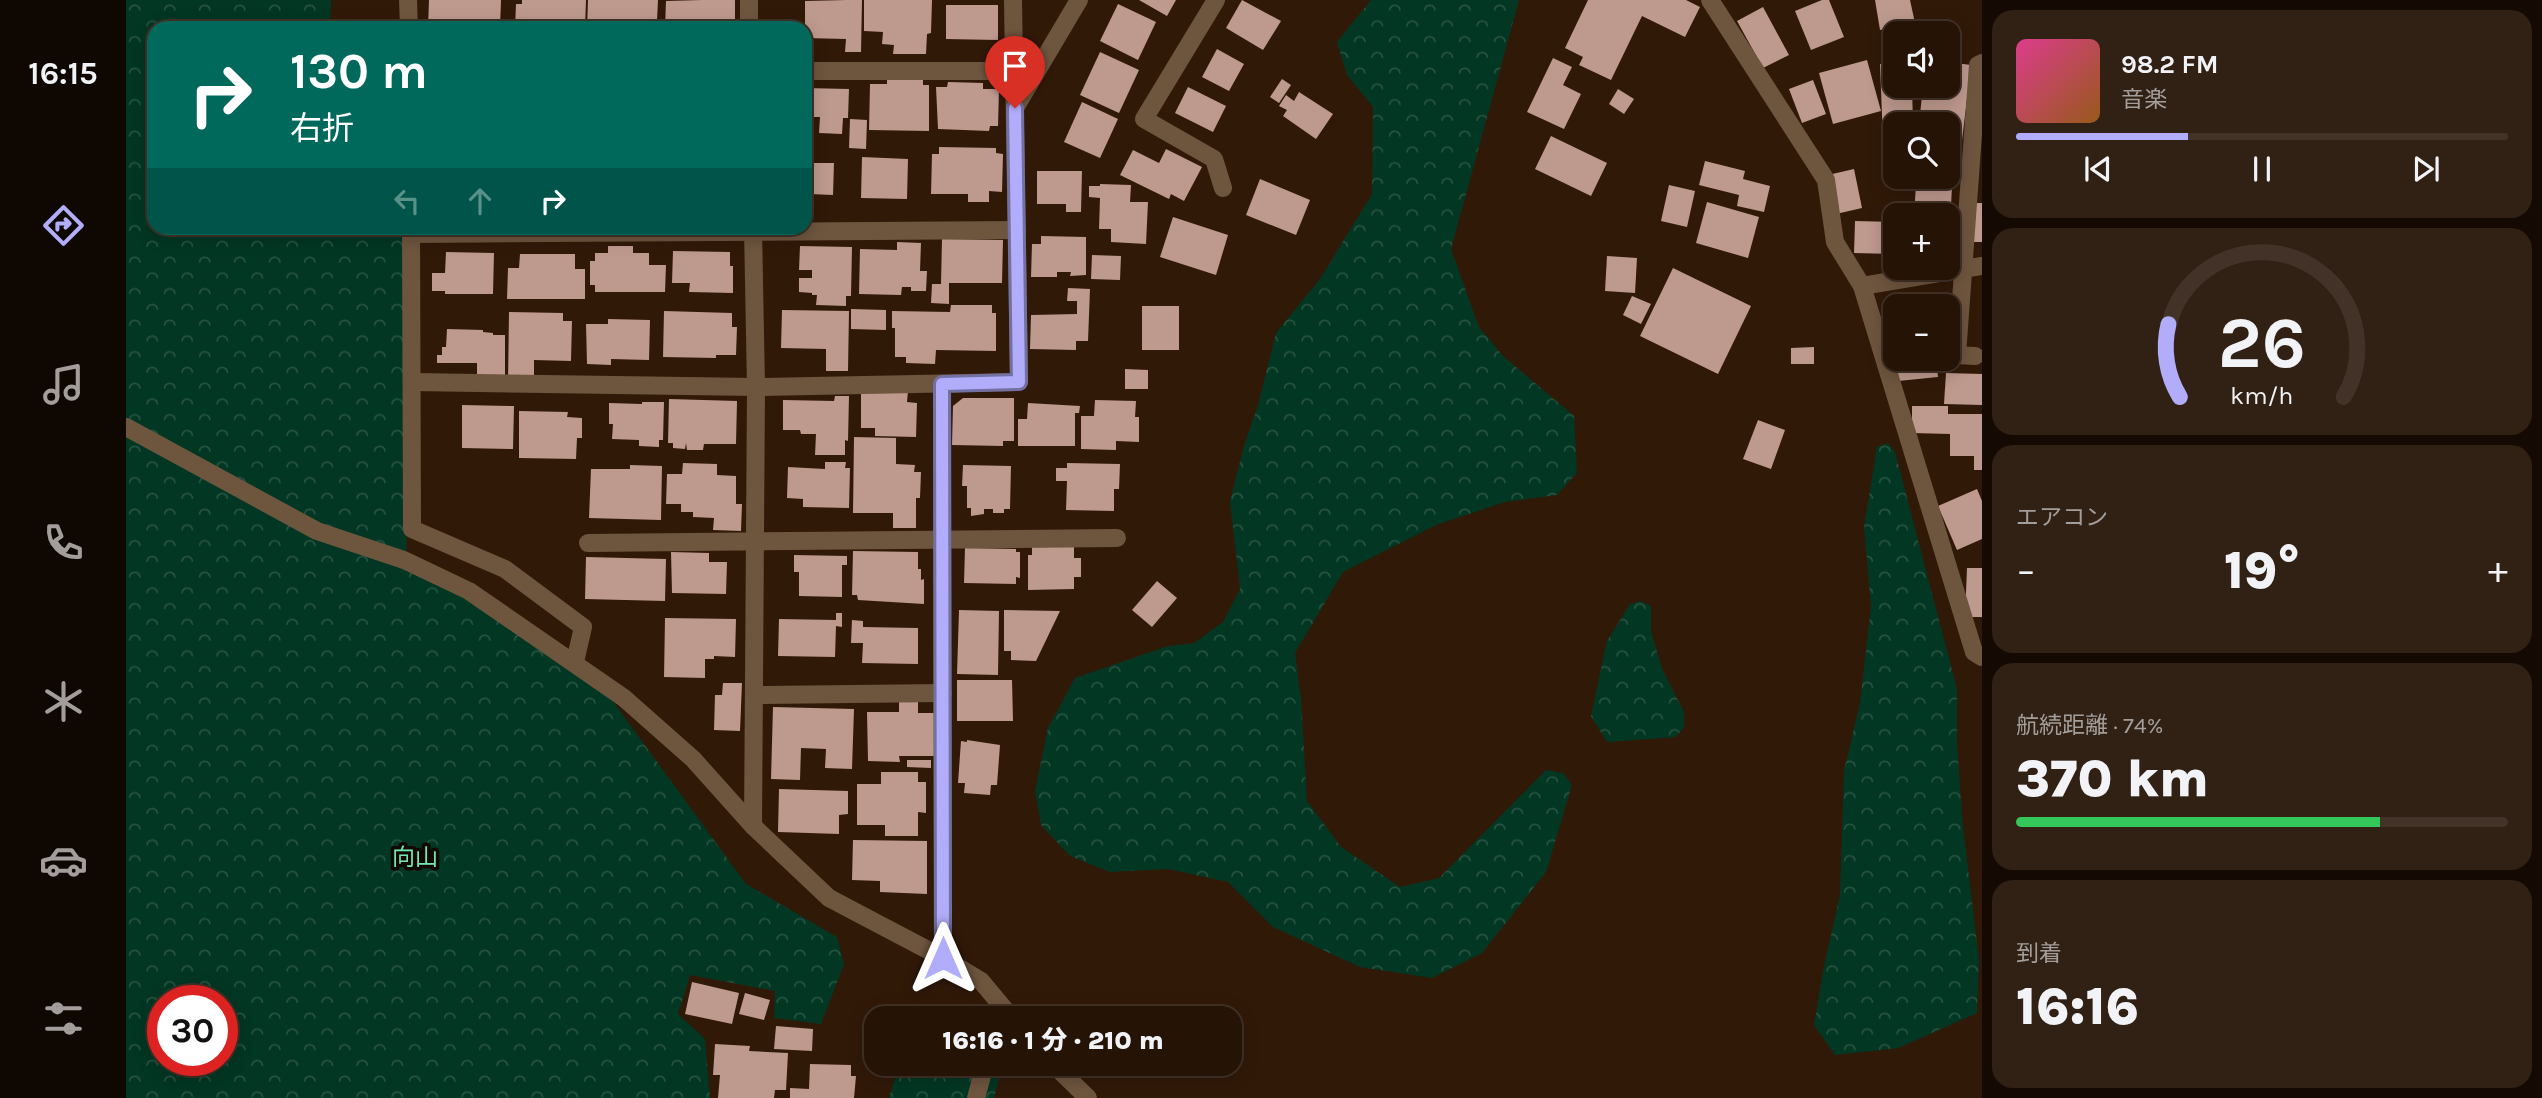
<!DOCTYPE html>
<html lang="ja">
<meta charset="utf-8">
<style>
body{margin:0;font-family:Karla,"Noto Sans JP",sans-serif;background:#312014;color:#f1f3f6;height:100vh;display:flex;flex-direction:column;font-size:26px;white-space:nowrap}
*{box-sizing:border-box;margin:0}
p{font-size:23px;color:#a39e9b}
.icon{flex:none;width:38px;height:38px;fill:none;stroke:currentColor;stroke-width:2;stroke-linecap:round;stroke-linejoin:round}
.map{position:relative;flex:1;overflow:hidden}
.drawer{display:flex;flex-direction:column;gap:10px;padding:10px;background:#140a03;width:560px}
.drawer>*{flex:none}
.top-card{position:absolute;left:21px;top:21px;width:665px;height:214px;border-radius:21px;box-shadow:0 4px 18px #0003,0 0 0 2px #423228;background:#00695c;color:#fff;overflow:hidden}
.fabs{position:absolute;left:1757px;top:21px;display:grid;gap:14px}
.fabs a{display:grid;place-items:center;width:77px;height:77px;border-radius:14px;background:#251306;box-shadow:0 4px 18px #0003,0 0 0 2px #423228;font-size:35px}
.speed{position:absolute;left:21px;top:985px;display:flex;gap:14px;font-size:35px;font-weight:700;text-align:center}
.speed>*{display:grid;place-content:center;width:91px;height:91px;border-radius:50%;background:#251306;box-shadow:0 4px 18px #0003,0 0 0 2px #423228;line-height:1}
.speed .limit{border:10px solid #d22;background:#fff;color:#111}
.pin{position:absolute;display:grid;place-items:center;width:60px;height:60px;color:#fff;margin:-72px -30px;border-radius:50% 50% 50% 0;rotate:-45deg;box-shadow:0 0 7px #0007}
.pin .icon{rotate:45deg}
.me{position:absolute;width:77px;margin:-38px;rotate:0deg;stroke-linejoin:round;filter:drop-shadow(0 0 5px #0008)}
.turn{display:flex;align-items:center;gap:24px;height:147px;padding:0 28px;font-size:32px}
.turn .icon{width:91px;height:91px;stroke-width:2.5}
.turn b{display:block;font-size:49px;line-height:60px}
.lanes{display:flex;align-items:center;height:66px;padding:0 28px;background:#0003;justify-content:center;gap:35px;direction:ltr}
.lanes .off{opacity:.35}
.big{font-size:52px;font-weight:800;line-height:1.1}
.drawer .tile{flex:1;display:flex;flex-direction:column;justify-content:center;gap:10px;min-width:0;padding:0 24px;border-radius:21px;background:#312014}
.drawer .dial{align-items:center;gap:0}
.dial svg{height:182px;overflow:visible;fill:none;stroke:#423228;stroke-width:7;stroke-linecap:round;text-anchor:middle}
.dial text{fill:#f1f3f6;stroke:none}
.song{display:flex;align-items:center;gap:21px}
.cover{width:84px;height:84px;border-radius:10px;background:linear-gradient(135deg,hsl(330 70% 55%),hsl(30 70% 35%))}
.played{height:7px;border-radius:4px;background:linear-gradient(90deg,#b1adfa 35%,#423228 35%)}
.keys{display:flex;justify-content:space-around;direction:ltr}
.heat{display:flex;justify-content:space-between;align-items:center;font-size:38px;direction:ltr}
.charge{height:10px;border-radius:5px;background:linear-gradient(90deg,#34c759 74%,#423228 0)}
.trip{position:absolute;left:738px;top:1006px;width:378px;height:70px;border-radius:21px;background:#251306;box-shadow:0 4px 18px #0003,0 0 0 2px #423228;font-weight:800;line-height:70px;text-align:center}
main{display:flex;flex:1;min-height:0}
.menu{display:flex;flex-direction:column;width:126px;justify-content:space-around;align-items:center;background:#0f0802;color:#a39e9b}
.menu .icon{width:49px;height:49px}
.menu .active{color:#b1adfa}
.menu b{font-size:32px;color:#f1f3f6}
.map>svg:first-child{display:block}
</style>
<main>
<nav class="menu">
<b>16:15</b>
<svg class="icon active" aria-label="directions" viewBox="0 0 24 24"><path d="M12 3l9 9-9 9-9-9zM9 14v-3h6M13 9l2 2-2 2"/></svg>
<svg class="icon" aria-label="music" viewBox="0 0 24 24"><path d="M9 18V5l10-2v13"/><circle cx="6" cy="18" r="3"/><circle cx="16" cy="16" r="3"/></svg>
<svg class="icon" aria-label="phone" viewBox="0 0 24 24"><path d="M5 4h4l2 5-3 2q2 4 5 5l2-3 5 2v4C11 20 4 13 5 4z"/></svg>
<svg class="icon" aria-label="climate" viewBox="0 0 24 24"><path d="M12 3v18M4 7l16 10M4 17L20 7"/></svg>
<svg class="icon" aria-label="car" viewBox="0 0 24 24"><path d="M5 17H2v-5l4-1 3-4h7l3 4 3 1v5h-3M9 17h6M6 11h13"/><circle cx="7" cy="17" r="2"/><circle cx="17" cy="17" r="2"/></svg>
<svg class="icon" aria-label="filters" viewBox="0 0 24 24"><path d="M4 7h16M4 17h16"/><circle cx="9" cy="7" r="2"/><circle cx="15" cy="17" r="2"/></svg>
</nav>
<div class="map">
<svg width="1856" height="1098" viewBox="0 0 1856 1098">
<defs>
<pattern id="forest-crowns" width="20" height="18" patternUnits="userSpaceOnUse" patternTransform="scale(1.75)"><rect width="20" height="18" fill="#023723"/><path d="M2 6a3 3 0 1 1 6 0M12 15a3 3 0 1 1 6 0" fill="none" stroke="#275341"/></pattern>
</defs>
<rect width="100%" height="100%" fill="#311908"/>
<g fill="url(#forest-crowns)" fill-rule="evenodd">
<path d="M0,0h205l-1,28h-176v200h248l5,342 60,29 145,101 134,184 91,53 7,27 -23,60 -47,-6 1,-27 -85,-16 -12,39 27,25 5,59h-584zM37,1001h59v59h-59z"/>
<polygon points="1245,0 1393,0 1325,249 1353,327 1377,356 1448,416 1451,473 1431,495 1379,502 1310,525 1217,572 1169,653 1175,699 1181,801 1215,847 1274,887 1313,878 1420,770 1437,773 1446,785 1420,872 1356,953 1306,978 1234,967 1147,927 1102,882 1042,869 984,872 944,856 915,825 909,791 922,728 949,678 1042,646 1068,643 1097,622 1114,589 1104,501 1118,446 1132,405 1150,333 1194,279 1246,194 1247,107 1221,75 1211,42"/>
<polygon points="1762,443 1769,452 1831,689 1831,745 1837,827 1853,960 1851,1013 1772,1048 1709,1055 1688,1025 1698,966 1714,895 1718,771 1734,703 1745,606 1738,527 1751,447"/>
<polygon points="1515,601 1525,606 1525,631 1536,669 1558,712 1558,727 1550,737 1481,742 1465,716 1481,641 1504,604"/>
<polygon points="826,1064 877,1064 868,1098 763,1098 771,1072 817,1077"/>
</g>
<g fill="#be998e">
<polygon points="303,0 375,0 374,28 302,28"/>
<polygon points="396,0 460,0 459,28 389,28 390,4 396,4"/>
<polygon points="462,0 532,0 531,21 524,20 524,28 461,28"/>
<polygon points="576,0 609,0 609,22 603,22 603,28 539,28 540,1"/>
<polygon points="721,0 736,0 735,52 719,52 720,39 679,38 679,1"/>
<polygon points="738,0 806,0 805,33 801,34 800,54 767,54 768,45 756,44 757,32 738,31"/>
<polygon points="1013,0 1050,0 1041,16"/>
<polygon points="1116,0 1155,21 1137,50 1100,28"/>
<polygon points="1462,0 1560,0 1574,7 1559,37 1516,16 1485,80 1453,65 1457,57 1439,48"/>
<polygon points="1696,0 1703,0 1718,37 1685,50 1669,11"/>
<polygon points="1749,0 1784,0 1789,23 1754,30"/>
<polygon points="992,4 1030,22 1012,60 974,41"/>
<polygon points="820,5 872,5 872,40 820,39"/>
<polygon points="1637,7 1663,55 1637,68 1611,21"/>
<polygon points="1091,49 1118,64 1103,91 1076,77"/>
<polygon points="974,52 1013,70 993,113 954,95"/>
<polygon points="1427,58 1446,67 1437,85 1455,94 1438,129 1401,112"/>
<polygon points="1741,60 1755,111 1707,124 1693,73"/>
<polygon points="1822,62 1845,65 1835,149 1822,147 1822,124 1793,124 1797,86 1822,86"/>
<polygon points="1754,64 1769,64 1769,86 1786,86 1787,124 1769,124 1769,141 1757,141"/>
<polygon points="761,77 797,78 797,85 803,85 803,131 743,130 744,84 761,84"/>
<polygon points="1156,79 1165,85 1153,103 1144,97"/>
<polygon points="1687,80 1700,114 1676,123 1663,89"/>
<polygon points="822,82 857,83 857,89 873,89 872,126 864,126 863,131 812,129 810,87 821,87"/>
<polygon points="1062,87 1100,106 1087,132 1049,113"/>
<polygon points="679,88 723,89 722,118 717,118 716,134 693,133 694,117 679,117"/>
<polygon points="1492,89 1508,99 1498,114 1483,104"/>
<polygon points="1173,92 1207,114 1190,139 1157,116 1161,110 1153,106 1160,95 1168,101"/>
<polygon points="956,102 992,119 974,158 938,142"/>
<polygon points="724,119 741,120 740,149 723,148"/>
<polygon points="1425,136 1481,163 1465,196 1409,169"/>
<polygon points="813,147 870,148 870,153 877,154 876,192 863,191 863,202 842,202 842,194 805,194 806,154 813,154"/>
<polygon points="1040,149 1076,167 1058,201 1045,194 1043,199 994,175 1007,150 1033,163"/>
<polygon points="736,157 782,159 781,199 735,198"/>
<polygon points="1579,161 1619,171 1617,179 1644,186 1638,212 1611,206 1613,195 1573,185"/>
<polygon points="679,163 708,163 707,195 683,194 683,188 679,188"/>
<polygon points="1728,169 1736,208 1710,214 1702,175"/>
<polygon points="911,171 956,171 955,212 940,212 940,204 911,204"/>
<polygon points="1134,179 1184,200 1170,235 1120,215"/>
<polygon points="974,184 1005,185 1004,202 1022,202 1020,244 985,242 985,229 973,229 974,198 963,197 963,186 974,186"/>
<polygon points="1543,185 1569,191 1561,227 1535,221"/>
<polygon points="1790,185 1826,187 1824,223 1822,222 1822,215 1788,215"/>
<polygon points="1581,202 1633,217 1622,258 1570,243"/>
<polygon points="1848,203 1856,203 1856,242 1846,242"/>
<polygon points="1047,217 1102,235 1090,275 1034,257"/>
<polygon points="1729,221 1769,222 1768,254 1728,253"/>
<polygon points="915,236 960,237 960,275 944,276 945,272 931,272 931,277 905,277 906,244 915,244"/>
<polygon points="816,239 877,240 876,283 823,283 823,304 805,303 806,284 815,284"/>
<polygon points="771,242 795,243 794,271 801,271 800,291 785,291 785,287 776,287 775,295 733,294 734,249 771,250"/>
<polygon points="482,246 507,246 507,253 523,253 523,265 540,265 539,292 469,292 469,285 464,285 464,261 469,261 469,253 482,253"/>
<polygon points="674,246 726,247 725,296 720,296 720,306 690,305 691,295 686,295 686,293 673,292 673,278 686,278 686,270 673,270"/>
<polygon points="547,251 604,252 604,266 607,266 607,293 563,292 564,283 546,283"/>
<polygon points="320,252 368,253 367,294 319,294 319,291 306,291 306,273 319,273"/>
<polygon points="394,254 449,254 449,269 459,269 459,299 381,299 382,268 393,268"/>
<polygon points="966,255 995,256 994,280 965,279"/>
<polygon points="1481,256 1511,258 1509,293 1479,291"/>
<polygon points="1547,268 1625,306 1592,374 1514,336"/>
<polygon points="942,288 964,289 962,341 950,341 950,350 904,349 905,315 951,314 951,301 941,301"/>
<polygon points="1506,296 1525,304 1515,324 1497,315"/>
<polygon points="825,305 866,305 866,313 870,313 870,351 810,350 809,364 780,363 780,357 769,357 769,328 766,328 766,311 824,312"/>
<rect x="1016" y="306" width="37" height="44"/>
<polygon points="725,309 760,310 760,330 725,329"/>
<polygon points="656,310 723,311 722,371 700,371 700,349 655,348"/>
<polygon points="538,311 606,313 606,327 611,327 610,355 590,355 590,358 537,357"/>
<polygon points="383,312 437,313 437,321 446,321 445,361 408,360 408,382 382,382"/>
<polygon points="482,319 524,320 523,360 485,359 485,365 461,364 460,324 482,324"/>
<polygon points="321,329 357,330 357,332 367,333 367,335 379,335 379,378 351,378 351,363 311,363 311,355 316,355 316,347 320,347"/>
<polygon points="1688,347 1688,364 1665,364 1665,348"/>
<polygon points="1769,359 1810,359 1812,377 1772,381"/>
<polygon points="999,369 1022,370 1022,389 999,389"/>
<polygon points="1820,373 1856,374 1856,405 1818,404"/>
<polygon points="735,389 782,391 781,402 791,403 790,437 749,436 749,428 735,428"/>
<polygon points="709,396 723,396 722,441 719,440 719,455 689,455 690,434 675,434 674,430 657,430 657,400 708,401"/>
<polygon points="837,398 888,398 888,441 877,441 877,446 826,445 827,406"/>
<polygon points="543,399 611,401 610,444 578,444 577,450 561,450 560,443 559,449 547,448 547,443 542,443"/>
<polygon points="969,400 1010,401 1009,417 1013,417 1013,442 990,441 990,450 955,449 955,416 968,416"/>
<polygon points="516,402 538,402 537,440 533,440 533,447 513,446 513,440 486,439 487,424 483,424 483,403 516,404"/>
<polygon points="902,403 954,406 953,413 949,413 949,446 892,446 892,419 901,419"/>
<polygon points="336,405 388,406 387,449 336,448"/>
<polygon points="1786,406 1822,406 1822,414 1856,414 1856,470 1848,470 1848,456 1824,456 1824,434 1786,433"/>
<polygon points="393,411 442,412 441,417 456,418 456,438 451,438 450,459 393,458"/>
<polygon points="1632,420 1659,430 1645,469 1617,459"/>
<polygon points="728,437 770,438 770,464 789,465 788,472 795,472 794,498 790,498 790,528 767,528 767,513 727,513"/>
<polygon points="699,462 720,462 719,468 724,468 723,508 677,507 677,499 661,498 662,467 699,469"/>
<polygon points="557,463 591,464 591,475 610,476 610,504 616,504 615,531 587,530 588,518 567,517 567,512 555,512 555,504 540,504 541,474 556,474"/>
<polygon points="941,463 994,464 993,489 988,489 988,511 940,510 941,481 930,481 930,468 941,468"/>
<polygon points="504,465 536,466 535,520 463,518 465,469 504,469"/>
<polygon points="837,465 885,466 884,509 878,509 878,513 867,513 867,509 858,509 858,514 845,516 845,508 841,508 841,486 836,486"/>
<polygon points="1851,489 1856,501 1856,539 1831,550 1812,506"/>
<polygon points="906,546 948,546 948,558 955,558 955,577 948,577 948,589 902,590 902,555 906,555"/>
<polygon points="839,548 890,549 890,552 894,552 894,578 890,577 890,584 838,583"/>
<polygon points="727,551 792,552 792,569 795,569 795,580 798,579 798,604 732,600 731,595 726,595"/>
<polygon points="545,552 583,553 583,562 601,562 600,594 546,593"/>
<polygon points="668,555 721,556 721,565 716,565 716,597 673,596 673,572 668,572"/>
<polygon points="460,557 540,559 539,601 459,599"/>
<polygon points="1841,568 1856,568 1856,617 1839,617"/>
<polygon points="1031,581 1051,598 1026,627 1006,610"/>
<polygon points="833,610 873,611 872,675 831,674"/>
<polygon points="878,610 934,611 910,661 885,660 885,651 878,651"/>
<polygon points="710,613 716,613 716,627 710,626 709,657 652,656 653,619 710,620"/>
<polygon points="539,618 610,619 609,657 588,656 588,659 579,659 579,678 538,677"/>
<polygon points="726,620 737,621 737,627 792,628 792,664 736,663 737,643 725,643"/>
<polygon points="831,680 886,680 887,721 831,721"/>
<polygon points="597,683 616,683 614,731 588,730 589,695 596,695"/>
<polygon points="773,701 792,702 792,713 810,713 809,756 773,756 774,762 742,761 741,712 773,712"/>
<polygon points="647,707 728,709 726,769 699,768 700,749 675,748 674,780 645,779"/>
<polygon points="841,740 874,745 871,785 865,785 864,795 838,793 839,783 832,783 835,741 841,742"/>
<polygon points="781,760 805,760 805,768 781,767"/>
<polygon points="755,772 792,772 792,782 800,782 800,813 792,812 792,836 759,836 759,825 731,825 731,784 755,784"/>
<polygon points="653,789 722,791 722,814 713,815 713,834 652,832"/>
<polygon points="727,840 801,841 801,894 754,892 754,881 726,880"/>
<polygon points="566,982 613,993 606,1024 559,1014"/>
<polygon points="619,993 644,1000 638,1020 613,1014"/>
<polygon points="650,1026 687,1029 686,1051 648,1049"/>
<polygon points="589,1044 624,1046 623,1051 662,1053 660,1090 649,1090 648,1098 592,1098 594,1075 587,1075"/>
<polygon points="684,1064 725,1065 725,1076 730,1076 728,1098 664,1098 664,1088 683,1089"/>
</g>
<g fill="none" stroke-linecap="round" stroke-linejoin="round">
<g stroke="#6e553e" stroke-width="18">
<polyline points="282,0 283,28"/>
<polyline points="623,0 623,28"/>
<polyline points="1090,0 1018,119 1088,159 1097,188"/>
<polyline points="1584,0 1700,180 1709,242 1736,286 1848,652 1856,657"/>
<polyline points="679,71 888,71"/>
<polyline points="889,108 953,0"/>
<polyline points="285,228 286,529 379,569 457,627 449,662"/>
<polyline points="627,228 630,387 627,826"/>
<polyline points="285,234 891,230"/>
<polyline points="1736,286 1856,266"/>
<polyline points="1849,356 1831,355 1852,65 1856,63"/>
<polyline points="287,382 630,387 893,382 887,0"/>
<polyline points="816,384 817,958"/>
<polyline points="0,427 191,531 278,560 343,591 498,698 567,759 627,826 703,898 817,958 855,981 886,1018"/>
<polyline points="462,543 991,538"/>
<polyline points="628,695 817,693"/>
<polyline points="927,1064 962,1098"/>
<polyline points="850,1098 859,1064"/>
</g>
</g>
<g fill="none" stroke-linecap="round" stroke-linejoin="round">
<g stroke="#7370a2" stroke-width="18">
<polyline id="route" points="817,958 816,384 893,382 889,108"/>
</g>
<use href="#route" stroke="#b1adfa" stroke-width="12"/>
</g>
<g text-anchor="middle" stroke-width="7" stroke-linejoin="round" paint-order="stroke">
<g font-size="23" fill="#71eab2" stroke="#120703">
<text x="289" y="865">向山</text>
</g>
</g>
</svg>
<div class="fabs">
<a><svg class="icon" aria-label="sound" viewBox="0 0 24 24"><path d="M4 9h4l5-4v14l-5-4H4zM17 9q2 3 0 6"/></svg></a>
<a><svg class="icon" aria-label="search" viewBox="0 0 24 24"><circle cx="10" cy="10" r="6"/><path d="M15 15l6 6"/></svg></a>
<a>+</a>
<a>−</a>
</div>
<div class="speed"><div class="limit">30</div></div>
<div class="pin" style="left:889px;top:108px;background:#d93025"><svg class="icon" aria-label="arrive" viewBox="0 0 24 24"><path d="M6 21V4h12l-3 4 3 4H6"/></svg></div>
<svg class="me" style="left:817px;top:958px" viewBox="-20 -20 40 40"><path d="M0-17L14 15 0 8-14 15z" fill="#b1adfa" stroke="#fff" stroke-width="4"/></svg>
<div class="trip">16:16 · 1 分 · 210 m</div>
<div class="top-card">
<div class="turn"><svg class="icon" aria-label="right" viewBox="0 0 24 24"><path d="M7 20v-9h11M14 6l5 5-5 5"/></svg><div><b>130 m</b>右折</div></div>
<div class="lanes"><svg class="icon off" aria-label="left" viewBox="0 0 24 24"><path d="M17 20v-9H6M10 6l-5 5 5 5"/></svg><svg class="icon off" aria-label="ahead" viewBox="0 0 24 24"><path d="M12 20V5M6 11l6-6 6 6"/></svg><svg class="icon" aria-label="right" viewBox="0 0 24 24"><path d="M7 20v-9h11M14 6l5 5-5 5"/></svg></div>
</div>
</div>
<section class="drawer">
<div class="tile">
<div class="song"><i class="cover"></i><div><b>98.2 FM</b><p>音楽</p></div></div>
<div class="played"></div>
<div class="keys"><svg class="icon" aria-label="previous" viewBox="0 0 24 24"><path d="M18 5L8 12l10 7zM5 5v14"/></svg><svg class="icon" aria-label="pause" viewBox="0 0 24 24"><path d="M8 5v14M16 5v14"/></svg><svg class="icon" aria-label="next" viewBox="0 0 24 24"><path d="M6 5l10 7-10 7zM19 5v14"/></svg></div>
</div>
<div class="tile dial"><svg viewBox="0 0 100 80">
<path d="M14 69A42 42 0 1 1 86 69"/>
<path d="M14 69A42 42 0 0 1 9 37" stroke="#b1adfa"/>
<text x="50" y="56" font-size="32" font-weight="700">26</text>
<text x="50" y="72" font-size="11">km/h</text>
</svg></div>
<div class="tile"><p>エアコン</p>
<div class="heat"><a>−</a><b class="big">19°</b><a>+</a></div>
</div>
<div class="tile"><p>航続距離 · 74%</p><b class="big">370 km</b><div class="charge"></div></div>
<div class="tile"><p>到着</p><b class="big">16:16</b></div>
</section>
</main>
